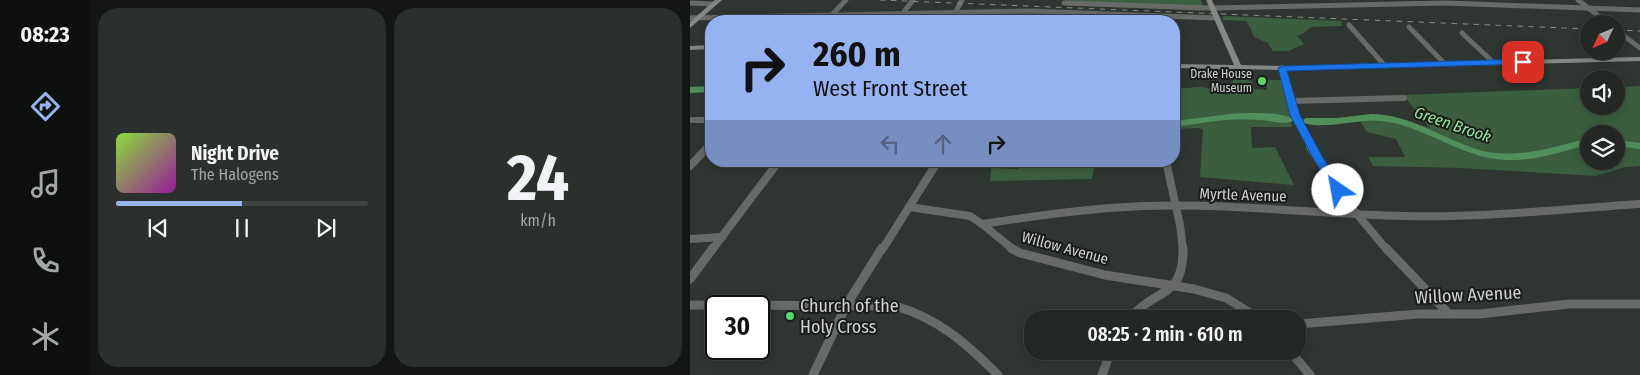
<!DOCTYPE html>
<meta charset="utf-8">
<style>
body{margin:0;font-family:"Fira Sans Condensed",sans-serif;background:#2b302c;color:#f1f3f6;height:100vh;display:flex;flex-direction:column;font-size:19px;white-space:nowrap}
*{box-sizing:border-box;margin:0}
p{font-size:16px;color:#a3a6a6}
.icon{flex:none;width:28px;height:28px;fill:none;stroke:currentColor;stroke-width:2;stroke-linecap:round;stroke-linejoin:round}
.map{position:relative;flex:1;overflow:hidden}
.panel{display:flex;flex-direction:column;gap:8px;padding:8px;background:#131614;width:600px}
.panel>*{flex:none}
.banner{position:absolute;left:15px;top:15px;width:475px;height:152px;border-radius:20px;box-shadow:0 2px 12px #0003,0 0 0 1px #404441;background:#95b2f1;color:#111;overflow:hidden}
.needle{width:32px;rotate:226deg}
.fabs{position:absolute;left:890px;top:15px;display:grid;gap:10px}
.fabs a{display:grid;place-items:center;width:45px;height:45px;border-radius:50%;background:#232824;box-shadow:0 2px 12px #0003,0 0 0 1px #404441;font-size:25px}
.speed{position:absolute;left:15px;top:295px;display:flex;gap:10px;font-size:25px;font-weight:700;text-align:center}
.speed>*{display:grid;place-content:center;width:65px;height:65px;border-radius:50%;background:#232824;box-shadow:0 2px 12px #0003,0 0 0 1px #404441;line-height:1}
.speed .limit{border:2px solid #111;border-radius:8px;background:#fff;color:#111}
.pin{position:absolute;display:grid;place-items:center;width:42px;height:42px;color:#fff;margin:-21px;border-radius:10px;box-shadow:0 2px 8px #0006}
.me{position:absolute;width:55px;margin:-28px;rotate:327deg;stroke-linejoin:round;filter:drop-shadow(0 0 4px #0008)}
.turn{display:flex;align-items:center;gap:18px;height:105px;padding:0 25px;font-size:22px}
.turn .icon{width:65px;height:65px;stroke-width:2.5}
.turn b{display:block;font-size:35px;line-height:42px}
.lanes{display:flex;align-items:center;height:48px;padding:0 25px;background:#0003;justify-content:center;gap:25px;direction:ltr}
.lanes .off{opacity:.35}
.panel .card{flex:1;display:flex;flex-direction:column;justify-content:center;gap:8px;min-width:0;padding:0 18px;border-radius:20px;background:#2b302c}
.panel .dial{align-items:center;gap:0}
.dial b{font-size:65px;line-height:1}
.song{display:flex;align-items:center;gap:15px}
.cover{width:60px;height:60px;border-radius:8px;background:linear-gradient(135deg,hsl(90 70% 55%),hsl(300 70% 35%))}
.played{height:5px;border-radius:2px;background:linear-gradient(90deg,#95b2f1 50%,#404441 50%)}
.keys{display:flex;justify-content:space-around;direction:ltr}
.panel .tiles{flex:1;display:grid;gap:8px;grid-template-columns:repeat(2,1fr)}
.trip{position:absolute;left:334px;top:310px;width:282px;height:50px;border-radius:20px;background:#232824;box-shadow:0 2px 12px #0003,0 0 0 1px #404441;font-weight:600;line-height:50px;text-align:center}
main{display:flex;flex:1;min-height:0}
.tabs{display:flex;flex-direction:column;width:90px;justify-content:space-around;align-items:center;background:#0e100e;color:#a3a6a6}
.tabs .icon{width:35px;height:35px}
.tabs .selected{color:#95b2f1}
.tabs b{font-size:22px;color:#f1f3f6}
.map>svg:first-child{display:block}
</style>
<main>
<nav class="tabs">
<b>08:23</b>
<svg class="icon selected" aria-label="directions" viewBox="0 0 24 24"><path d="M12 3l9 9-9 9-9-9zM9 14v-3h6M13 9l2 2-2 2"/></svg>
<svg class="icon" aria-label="music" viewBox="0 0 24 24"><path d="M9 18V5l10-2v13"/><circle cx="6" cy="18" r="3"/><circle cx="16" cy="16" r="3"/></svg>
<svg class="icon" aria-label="phone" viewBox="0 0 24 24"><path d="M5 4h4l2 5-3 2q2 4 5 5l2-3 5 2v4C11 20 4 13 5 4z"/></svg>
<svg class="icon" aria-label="climate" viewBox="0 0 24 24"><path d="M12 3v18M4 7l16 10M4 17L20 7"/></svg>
</nav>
<section class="panel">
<div class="tiles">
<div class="card">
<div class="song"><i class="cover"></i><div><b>Night Drive</b><p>The Halogens</p></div></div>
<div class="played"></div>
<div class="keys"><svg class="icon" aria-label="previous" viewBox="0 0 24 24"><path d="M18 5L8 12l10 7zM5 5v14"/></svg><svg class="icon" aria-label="pause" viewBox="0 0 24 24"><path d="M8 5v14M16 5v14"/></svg><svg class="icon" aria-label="next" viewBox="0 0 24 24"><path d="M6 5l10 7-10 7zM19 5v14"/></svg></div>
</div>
<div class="card dial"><b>24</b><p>km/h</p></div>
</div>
</section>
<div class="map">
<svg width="950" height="375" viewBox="0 0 950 375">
<rect width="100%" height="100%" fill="#2f3530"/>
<g fill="#3b5e40" fill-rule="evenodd">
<polygon points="375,0 511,0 515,11 374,5"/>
<polygon points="533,16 651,21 652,26 621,27 614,33 607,36 614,44 598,51 583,51 578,43 564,37 560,27 556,21 533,20"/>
<polygon points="545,78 562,81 564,89 577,90 576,80 593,80 602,127 561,127 562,148 585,147 604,185 510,177 513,130 510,128 484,129 484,112 487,111 484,107 484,89 510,87 537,90"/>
<path d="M950,86v80l-15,1 -29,9 -135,-8 -88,-2 -5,-9h37l-9,-18 -29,-7 -10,-16 27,-1 46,13 -27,-33 186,-7v18h27v-19zM899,134h27v27h-27z"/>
<polygon points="332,161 422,161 405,164 402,179 300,181 301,168 328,169"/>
</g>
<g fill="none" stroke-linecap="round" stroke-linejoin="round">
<g fill="#518f5a" fill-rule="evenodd">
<polygon points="21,86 21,92 0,93 0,87"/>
<path d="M541,114c14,-1 53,-3 63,6 -7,6 -25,0 -34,0 -29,-3 -58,3 -86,7v-6z"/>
<path d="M681,114c41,0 74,27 112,37 36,8 71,-4 106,-13v6c-27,8 -55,17 -82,16 -51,-1 -92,-44 -142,-39 -14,1 -54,9 -64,0l5,-3h31z"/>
<polygon points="926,140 950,143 950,149 926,146"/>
</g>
<g stroke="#676a67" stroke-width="5">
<polyline points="888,0 919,24"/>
<polyline points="0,3 23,4"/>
<polyline points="374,3 522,8 756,3 950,10"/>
<polyline points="0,18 341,11 526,18"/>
<polyline points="136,21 156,0"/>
<polyline points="207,21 223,0"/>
<polyline points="261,21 272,0"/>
<polyline points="659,25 695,66"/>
<polyline points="719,27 755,64"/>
<polyline points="926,30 950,48"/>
<polyline points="772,33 804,63"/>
</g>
<g stroke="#676a67" stroke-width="6">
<polyline points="592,68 603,110 621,148"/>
<polyline points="601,101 714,98"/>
<polyline points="0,120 21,120"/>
<polyline points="16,148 21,143"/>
</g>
<g stroke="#676a67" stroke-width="8">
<polyline points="620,147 652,196 697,250"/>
<polyline points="476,161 490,225 493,250"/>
<polyline points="0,166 18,147"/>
<path d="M219,207l61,9 12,8c54,-8 107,-16 162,-18 87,-3 174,8 261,10 78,2 157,-7 235,-12"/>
<polyline points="292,224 324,250"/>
<polyline points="0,239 32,237"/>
<polyline points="22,250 89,161"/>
<polyline points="192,250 248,161"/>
</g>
<g stroke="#676a67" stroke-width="9">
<polyline points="321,248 330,253 415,275 504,289 536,298 570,319"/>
<polyline points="696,248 759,314"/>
<polyline points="0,279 23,248"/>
<path d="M0,305l205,1c43,12 72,38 103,69"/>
<path d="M439,319c27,-32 55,-20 54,-71"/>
<polyline points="608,324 729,314 790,314 879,304 950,304"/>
<polyline points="600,351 620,375"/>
<polyline points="123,375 157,304 192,248"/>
<polyline points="412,375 421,351"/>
</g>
<g fill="#838884" fill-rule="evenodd">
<polygon points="25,0 32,0 0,28 0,22"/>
<polygon points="516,0 522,0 551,65 592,66 950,57 950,61 592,70 484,68 484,64 544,65"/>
<polygon points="21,45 21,49 0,50 0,46"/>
</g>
<g stroke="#878c88" stroke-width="1" stroke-dasharray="5.5 5.5" stroke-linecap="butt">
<polyline points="190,0 899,29"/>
<polyline points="926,30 950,31"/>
</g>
</g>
<polygon fill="#1a73e8" stroke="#114b97" points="833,59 836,60 836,64 597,71 610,115 632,156 654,190 648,193 644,192 622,156 600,115 588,68 592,66"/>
<g fill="#56d671" stroke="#191c19" stroke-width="2">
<circle cx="572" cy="81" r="5"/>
<circle cx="100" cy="316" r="5"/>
</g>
<g text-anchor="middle" stroke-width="4" stroke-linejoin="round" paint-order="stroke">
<g font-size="12" fill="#cfd3cf" stroke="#191c19" text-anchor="end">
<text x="562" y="78">Drake House<tspan x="562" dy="14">Museum</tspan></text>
</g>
<g font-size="15" fill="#cfd3cf" stroke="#191c19">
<text transform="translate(553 195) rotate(2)" y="5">Myrtle Avenue</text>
<text transform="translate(375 248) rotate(15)" y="5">Willow Avenue</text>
</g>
<g font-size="16" font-style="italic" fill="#92e99e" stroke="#191c19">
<text transform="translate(763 124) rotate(19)" y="6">Green Brook</text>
</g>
<g font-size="18" fill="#cfd3cf" stroke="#191c19">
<text transform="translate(778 295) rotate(-3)" y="6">Willow Avenue</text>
</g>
<g font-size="18" fill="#cfd3cf" stroke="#191c19" text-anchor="start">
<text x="110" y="312">Church of the<tspan x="110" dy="21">Holy Cross</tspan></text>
</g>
</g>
</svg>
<div class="fabs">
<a><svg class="needle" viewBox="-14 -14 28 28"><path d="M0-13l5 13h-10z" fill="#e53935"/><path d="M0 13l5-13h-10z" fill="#a3a6a6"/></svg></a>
<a><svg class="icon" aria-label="sound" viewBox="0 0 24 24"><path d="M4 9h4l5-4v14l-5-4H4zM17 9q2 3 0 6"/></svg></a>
<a><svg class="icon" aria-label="layers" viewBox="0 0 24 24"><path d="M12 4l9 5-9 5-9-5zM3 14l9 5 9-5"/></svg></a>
</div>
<div class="speed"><div class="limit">30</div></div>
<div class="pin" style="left:833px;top:62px;background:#d93025"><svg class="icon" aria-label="arrive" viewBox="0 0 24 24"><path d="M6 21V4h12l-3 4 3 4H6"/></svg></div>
<svg class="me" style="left:648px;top:190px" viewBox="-20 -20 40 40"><circle r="19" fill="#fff"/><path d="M0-13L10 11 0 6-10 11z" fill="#1a73e8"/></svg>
<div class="trip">08:25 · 2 min · 610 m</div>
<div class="banner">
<div class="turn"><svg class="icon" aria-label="right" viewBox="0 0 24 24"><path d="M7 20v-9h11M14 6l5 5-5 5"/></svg><div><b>260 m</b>West Front Street</div></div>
<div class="lanes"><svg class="icon off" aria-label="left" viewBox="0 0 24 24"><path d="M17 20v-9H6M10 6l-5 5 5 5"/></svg><svg class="icon off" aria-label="ahead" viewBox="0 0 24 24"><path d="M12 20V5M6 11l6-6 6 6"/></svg><svg class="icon" aria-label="right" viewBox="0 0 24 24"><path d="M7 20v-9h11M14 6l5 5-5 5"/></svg></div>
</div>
</div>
</main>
